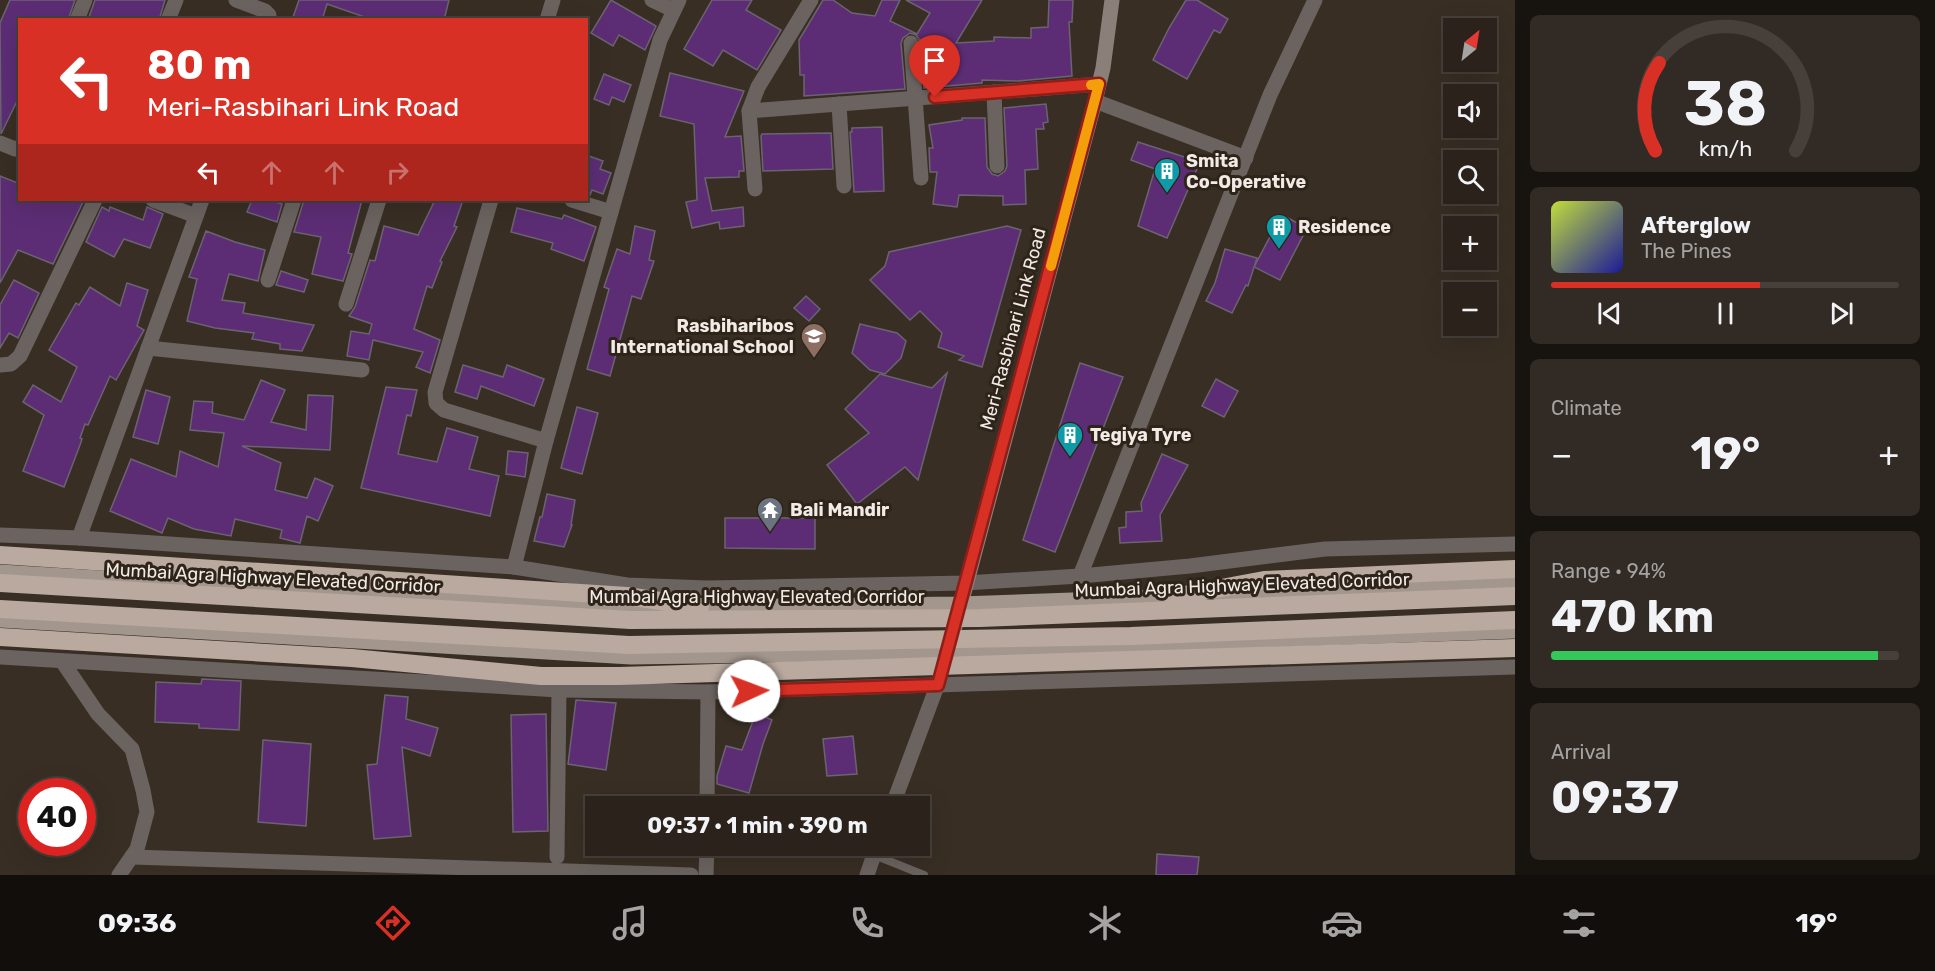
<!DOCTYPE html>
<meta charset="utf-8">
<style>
body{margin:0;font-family:Rubik,sans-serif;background:#322a24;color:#f1f3f6;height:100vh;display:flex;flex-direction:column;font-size:22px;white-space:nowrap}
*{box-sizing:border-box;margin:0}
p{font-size:20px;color:#a5a4a3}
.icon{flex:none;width:33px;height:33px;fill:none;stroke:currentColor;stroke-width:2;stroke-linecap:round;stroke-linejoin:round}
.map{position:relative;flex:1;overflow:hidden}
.panel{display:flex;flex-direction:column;gap:15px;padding:15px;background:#17130f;width:420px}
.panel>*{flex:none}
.hud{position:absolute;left:18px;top:18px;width:570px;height:183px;border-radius:0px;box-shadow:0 6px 24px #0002,0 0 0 2px #463f3a;background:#d93025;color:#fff;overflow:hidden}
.needle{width:39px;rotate:30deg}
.tools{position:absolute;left:1443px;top:18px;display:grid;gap:12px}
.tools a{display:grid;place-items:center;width:54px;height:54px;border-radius:0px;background:#2a221b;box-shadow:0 6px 24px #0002,0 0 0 2px #463f3a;font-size:30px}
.speed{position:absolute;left:18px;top:778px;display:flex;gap:12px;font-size:30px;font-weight:700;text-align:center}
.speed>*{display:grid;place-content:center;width:78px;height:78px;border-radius:50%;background:#2a221b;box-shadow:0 6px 24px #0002,0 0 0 2px #463f3a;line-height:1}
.speed .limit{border:9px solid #d22;background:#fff;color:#111}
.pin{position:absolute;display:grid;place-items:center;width:51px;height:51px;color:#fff;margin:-62px -26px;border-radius:50% 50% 50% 0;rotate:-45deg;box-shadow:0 0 6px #0007}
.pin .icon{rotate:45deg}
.me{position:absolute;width:66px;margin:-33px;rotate:88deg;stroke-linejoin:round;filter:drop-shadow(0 0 4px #0008)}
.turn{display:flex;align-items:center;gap:21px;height:126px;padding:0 30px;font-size:27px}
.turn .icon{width:78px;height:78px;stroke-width:2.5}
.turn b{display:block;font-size:42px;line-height:51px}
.lanes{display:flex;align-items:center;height:57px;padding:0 30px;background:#0003;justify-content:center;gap:30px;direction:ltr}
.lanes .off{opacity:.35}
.big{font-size:45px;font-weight:700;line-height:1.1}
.panel .tile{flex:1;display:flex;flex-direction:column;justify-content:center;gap:9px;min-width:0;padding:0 21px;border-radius:9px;background:#322a24}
.panel .dial{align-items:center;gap:0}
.dial svg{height:156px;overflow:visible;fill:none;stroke:#463f3a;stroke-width:7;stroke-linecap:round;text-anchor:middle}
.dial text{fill:#f1f3f6;stroke:none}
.song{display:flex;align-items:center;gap:18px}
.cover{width:72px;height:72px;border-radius:9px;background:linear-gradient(135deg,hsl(70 70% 55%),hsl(240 70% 35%))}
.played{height:6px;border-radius:3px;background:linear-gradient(90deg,#d93025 60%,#463f3a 60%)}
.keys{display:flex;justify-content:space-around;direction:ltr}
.heat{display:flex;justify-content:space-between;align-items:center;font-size:33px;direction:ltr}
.charge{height:9px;border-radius:4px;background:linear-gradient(90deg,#34c759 94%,#463f3a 0)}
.trip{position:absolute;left:585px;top:796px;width:345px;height:60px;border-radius:0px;background:#2a221b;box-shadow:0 6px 24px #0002,0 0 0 2px #463f3a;font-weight:700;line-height:60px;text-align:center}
.tabs{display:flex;height:96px;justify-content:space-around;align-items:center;background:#110e0b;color:#a5a4a3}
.tabs .icon{width:42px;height:42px}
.tabs .active{color:#d93025}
.tabs b{font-size:27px;color:#f1f3f6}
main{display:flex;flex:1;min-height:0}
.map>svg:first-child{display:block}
</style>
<main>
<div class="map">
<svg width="1515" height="875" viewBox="0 0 1515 875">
<rect width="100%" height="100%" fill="#382e24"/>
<g fill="#5c2d75" stroke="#6b6370" stroke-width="1.5">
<polygon points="10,0 75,0 68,20 20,20 20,95 1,134 0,23"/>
<polygon points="95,0 165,0 159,20 88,20"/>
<polygon points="299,0 449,0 444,20 373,20 327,4 322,20 292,20"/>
<polygon points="611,0 656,26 645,50 619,35 613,46 591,33"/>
<polygon points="712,0 752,0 746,10 781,30 757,70 723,50 713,66 684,49"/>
<polygon points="823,0 833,0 852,13 875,16 882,0 900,0 890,21 917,34 930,13 906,0 982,0 956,43 994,41 994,37 1031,38 1031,28 1048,27 1049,0 1073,0 1072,22 1069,22 1072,76 1018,81 982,80 982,83 924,88 921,42 916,35 910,33 903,38 901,43 905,89 804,96 804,75 800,75 799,40"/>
<polygon points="1186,0 1197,0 1228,19 1220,33 1214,30 1187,79 1153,60 1169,28"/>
<polygon points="670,73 744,91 725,137 741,136 744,171 739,171 739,177 705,178 712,211 743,207 744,226 720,229 719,222 692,228 686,202 697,200 694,124 660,116"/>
<polygon points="604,74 631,85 624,102 612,97 609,105 594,99"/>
<polygon points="1046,104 1048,122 1043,123 1044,129 1036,129 1038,169 1025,170 1026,204 1003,205 1003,196 959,195 957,207 933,204 937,172 930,172 929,148 933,148 929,125 962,120 962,118 985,118 987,167 992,174 998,176 1005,171 1007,166 1004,108"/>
<polygon points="882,127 884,191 854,192 850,132 852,132 852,128"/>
<polygon points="831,133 833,169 763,171 761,136 762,134"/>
<polygon points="1138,142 1200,162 1167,238 1138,226 1155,169 1131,160"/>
<polygon points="586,155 603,161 600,169 611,173 603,194 592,190 590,195 586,194"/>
<polygon points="0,176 20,184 20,200 84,200 53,264 18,250 0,283"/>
<polygon points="252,200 270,200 282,204 277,222 247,212"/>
<polygon points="304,200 362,200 348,253 352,254 343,281 312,274 321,237 294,232"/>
<polygon points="435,200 463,200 454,226 457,227 440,261 442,262 432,288 427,286 414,329 440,340 430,373 416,367 423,352 373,340 369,360 347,356 351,331 369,334 372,324 349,316 355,307 370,260 375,261 384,226 418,235"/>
<polygon points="102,207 109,211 110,207 143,220 147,207 163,214 150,248 124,239 114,257 86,242"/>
<polygon points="517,208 562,219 564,215 596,227 584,261 551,249 553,243 511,232"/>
<polygon points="1286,217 1307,228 1280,280 1254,267 1273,231 1277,233"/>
<polygon points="635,226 655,231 649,260 654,261 641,299 632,296 610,376 587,369 609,289 604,287 617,249 630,254"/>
<polygon points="1007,226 1021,230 982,367 959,360 964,356 938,347 942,333 920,311 910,320 870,280 885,266 889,252"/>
<polygon points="206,231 235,242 265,250 258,281 229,274 222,300 245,303 243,313 314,325 302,351 280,349 280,344 252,339 254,333 215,328 187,321 197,279 189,277"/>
<polygon points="1225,249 1257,258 1248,286 1246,285 1232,313 1206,301 1215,283"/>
<polygon points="281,271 308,280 304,292 276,285"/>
<polygon points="14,280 39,293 18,338 9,333 0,348 0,305"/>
<polygon points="127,283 148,290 137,326 144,330 116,380 110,376 88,425 85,424 80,438 82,439 80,445 64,487 23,471 44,415 23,402 33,385 61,402 77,367 49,350 76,303 79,305 90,287 120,306"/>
<polygon points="806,296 820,309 809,321 794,308"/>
<polygon points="860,324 897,333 906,341 901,358 885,374 870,370 852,353"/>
<polygon points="1080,363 1123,377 1055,552 1023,540"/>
<polygon points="463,365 503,377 507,365 544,379 534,406 481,386 477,399 455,392"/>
<polygon points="947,373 918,480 905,467 857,504 827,465 869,433 845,409 880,374 932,388"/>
<polygon points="1216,379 1238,391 1224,417 1202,406"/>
<polygon points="261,380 285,390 271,422 306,430 308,395 333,396 330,450 242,446 281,463 275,490 307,498 315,478 333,486 318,521 307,516 300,543 280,538 282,530 235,519 231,536 194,529 168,518 162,533 110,511 131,459 176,477 180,451 218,467 224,433 190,430 194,401 213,402 212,413 244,420"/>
<polygon points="386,387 417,390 411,416 407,415 398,454 437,462 447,428 478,437 469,469 499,476 490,516 361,488"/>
<polygon points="146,390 170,397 158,444 133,437"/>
<polygon points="577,407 598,413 582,474 561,468"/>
<polygon points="508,451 528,453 525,477 506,474"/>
<polygon points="1162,454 1188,465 1160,515 1162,541 1120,543 1119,528 1126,527 1126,512 1142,511 1141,503"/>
<polygon points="547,494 575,500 571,525 572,525 564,547 534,541 540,517 542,517"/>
<polygon points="725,518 815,518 815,549 725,548"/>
<polygon points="202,679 241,681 239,730 199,728 199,724 155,722 156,682 201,684"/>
<polygon points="385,695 408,697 406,719 438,728 430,756 402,747 411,836 374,839 367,765 377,764"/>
<polygon points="576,700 616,703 606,770 568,764"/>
<polygon points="756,713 772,720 763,744 749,793 717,784 717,776 726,746 742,750"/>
<polygon points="546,714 548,831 513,832 511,715"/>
<polygon points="853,736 857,774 827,776 823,739"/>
<polygon points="263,740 311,744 306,826 258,822"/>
<polygon points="1157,854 1199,857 1197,875 1156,875"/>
</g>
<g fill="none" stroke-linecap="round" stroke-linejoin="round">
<polyline stroke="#6a635f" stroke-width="8" points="874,855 924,875"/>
<g stroke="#6a635f" stroke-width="15">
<polyline points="236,0 265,11 269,15 269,20"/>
<polyline points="652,0 673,10"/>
<polyline points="77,20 85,0"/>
<polyline points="168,20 176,0"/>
<polyline points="547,20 553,0"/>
<polyline points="911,43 921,178"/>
<polyline points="994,92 997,166"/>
<polyline points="1095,101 1246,158"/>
<polyline points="839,104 844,186"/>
<polyline points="749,111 1099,84"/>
<polyline points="0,143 15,149 20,147"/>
<polyline points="755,189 749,111 758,87 811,0"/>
<polyline points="153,200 196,216"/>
<polyline points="491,200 435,392 436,403 444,410 546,441"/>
<polyline points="572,200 611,212"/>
<polyline points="268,280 294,200"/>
<polyline points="346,304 379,200"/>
<polyline points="148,348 362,370"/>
<polyline points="0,365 11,364 20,356 95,200"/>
<polyline points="79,538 202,200"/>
<polyline points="514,567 546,441 660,40 679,0"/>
<polyline points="1080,576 1270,95 1315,0"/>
<polyline points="62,661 98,714 132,749 143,790 147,812 137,849 119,875"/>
<polyline points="707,807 708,692"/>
<polyline points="132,857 691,875"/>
<polyline points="557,857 559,690"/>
<polyline points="706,875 707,846"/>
</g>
<g stroke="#6a635f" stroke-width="15">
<polyline points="0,535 79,538 514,567 627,585 707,588 965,583 1080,576 1190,566 1325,549 1515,544"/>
<polyline points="0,657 559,690 708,692 1515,667"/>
<polyline points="892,807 940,678"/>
<polyline points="867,875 877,846"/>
</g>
<polyline stroke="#8a8079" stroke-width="15" points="949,649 1095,101 1103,68 1112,0"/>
<g stroke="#a2968d" stroke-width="15">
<polyline points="0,572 625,610 700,607 960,604 1184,596"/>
<polyline points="1220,595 1515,581"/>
<polyline points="0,620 631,657 948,652 1515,631"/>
</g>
<g stroke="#b9a99f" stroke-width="18">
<polyline points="0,555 627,596 700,607"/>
<polyline points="0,583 630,620 980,618 1515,596"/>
<polyline points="1173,597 1264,580 1515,569"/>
<polyline points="0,609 629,645 1131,636 1515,620"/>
<polyline points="0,637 352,658 541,676 619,676 1515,648"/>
</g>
</g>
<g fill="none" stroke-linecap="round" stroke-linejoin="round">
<g stroke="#8d1f18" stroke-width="15">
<polyline id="route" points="749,691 938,685 1099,84 935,97"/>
</g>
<use href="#route" stroke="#d93025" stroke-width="10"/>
<polyline stroke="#f59e0b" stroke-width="10" points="1051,266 1099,84 1091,85"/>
</g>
<defs>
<g id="building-pin" transform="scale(1.35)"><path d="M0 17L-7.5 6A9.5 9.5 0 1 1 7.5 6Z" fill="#0f9aa8" stroke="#2e241a"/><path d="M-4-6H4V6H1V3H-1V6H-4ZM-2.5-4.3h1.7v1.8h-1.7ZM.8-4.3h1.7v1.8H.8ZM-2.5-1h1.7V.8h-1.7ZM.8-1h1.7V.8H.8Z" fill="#fff"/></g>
<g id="school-pin" transform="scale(1.35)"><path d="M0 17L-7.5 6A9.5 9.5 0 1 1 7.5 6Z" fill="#8d6e63" stroke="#2e241a"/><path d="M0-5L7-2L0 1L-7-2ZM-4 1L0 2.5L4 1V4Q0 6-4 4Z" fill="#fff"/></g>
<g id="temple-pin" transform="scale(1.35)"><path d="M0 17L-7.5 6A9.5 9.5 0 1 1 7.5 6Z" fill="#6b7280" stroke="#2e241a"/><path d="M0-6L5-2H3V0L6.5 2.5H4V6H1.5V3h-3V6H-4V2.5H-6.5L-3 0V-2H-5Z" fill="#fff"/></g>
</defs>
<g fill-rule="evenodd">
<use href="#building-pin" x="1167" y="171"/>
<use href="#building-pin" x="1279" y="227"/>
<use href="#school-pin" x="814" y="336"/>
<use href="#building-pin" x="1070" y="435"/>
<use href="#temple-pin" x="770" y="510"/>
</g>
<g text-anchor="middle" stroke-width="6" stroke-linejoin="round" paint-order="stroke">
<g font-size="18" font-weight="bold" fill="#f2ebe5" stroke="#2e241a" text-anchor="start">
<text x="1186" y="167">Smita<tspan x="1186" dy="21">Co-Operative</tspan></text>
<text x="1298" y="233">Residence</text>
<text x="794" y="332" text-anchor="end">Rasbiharibos<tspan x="794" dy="21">International School</tspan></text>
<text x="1090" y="441">Tegiya Tyre</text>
<text x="790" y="516">Bali Mandir</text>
</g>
<g font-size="18" fill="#f2ebe5" stroke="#2e241a">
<text transform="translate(1013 329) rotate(-75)" y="6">Meri-Rasbihari Link Road</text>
<text transform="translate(273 578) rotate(3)" y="6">Mumbai Agra Highway Elevated Corridor</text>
<text transform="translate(1242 585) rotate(-2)" y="6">Mumbai Agra Highway Elevated Corridor</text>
<text x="757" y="603">Mumbai Agra Highway Elevated Corridor</text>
</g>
</g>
</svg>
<div class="tools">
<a><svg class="needle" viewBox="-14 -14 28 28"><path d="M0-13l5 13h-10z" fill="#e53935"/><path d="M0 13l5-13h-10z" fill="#a5a4a3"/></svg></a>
<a><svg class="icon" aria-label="sound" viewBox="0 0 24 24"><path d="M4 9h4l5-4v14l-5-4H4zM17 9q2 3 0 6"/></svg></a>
<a><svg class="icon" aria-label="search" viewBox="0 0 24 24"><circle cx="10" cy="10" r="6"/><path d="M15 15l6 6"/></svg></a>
<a>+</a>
<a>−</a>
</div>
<div class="speed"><div class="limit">40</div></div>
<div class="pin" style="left:935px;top:97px;background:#d93025"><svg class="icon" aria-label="arrive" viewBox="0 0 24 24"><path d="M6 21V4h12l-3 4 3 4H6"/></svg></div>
<svg class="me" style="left:749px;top:691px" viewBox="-20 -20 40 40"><circle r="19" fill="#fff"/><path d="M0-13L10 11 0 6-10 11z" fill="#d93025"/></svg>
<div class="trip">09:37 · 1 min · 390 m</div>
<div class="hud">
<div class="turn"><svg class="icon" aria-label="left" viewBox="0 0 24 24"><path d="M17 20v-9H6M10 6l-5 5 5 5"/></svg><div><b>80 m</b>Meri-Rasbihari Link Road</div></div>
<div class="lanes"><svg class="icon" aria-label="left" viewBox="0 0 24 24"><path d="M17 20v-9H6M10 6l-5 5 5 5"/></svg><svg class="icon off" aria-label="ahead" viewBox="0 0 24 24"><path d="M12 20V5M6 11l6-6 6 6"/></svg><svg class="icon off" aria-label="ahead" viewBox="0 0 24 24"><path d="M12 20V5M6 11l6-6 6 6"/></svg><svg class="icon off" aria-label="right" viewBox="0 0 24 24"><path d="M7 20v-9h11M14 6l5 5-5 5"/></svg></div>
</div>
</div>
<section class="panel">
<div class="tile dial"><svg viewBox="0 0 100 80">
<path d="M14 69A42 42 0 1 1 86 69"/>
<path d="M14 69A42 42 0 0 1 16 24" stroke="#d93025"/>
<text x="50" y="56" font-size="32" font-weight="700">38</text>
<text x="50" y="72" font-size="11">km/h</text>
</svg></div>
<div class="tile">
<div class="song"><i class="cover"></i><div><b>Afterglow</b><p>The Pines</p></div></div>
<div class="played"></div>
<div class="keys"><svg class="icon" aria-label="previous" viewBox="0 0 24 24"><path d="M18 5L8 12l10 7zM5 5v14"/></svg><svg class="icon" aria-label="pause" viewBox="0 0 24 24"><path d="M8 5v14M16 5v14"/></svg><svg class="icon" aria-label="next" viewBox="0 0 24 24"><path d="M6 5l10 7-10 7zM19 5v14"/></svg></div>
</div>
<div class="tile"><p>Climate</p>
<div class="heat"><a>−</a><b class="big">19°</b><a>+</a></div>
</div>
<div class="tile"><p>Range · 94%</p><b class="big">470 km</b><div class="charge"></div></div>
<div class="tile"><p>Arrival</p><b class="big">09:37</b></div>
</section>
</main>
<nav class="tabs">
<b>09:36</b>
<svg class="icon active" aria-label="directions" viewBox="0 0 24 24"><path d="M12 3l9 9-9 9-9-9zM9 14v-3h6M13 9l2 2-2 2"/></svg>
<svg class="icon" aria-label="music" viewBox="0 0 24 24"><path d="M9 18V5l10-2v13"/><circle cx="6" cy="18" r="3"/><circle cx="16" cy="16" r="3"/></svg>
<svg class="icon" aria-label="phone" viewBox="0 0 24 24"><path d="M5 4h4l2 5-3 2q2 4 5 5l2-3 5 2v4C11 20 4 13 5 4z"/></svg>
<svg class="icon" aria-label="climate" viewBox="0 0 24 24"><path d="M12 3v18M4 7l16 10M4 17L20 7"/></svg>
<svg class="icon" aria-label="car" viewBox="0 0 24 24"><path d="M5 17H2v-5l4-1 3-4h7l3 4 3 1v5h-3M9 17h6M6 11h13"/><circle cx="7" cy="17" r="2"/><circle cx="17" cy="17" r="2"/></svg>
<svg class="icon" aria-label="filters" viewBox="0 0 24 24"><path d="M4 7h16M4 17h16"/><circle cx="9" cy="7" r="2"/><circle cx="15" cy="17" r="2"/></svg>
<b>19°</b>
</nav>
